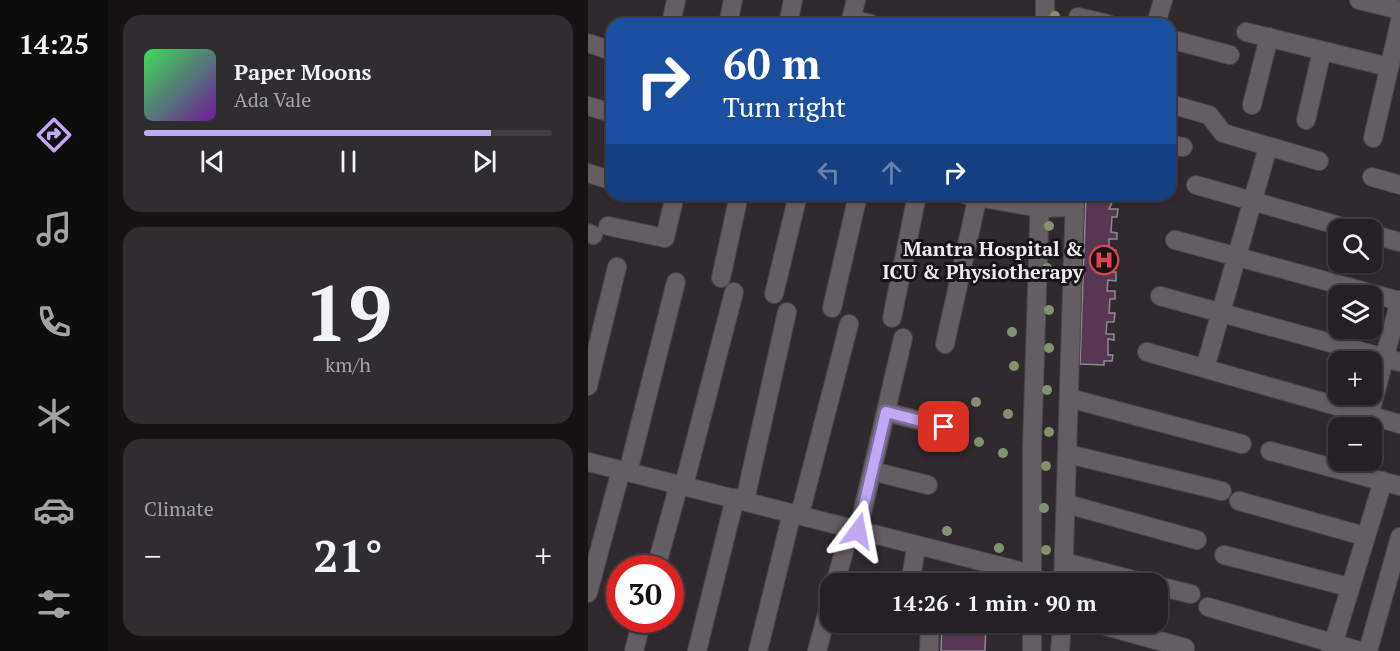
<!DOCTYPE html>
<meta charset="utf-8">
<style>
body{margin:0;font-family:"PT Serif",serif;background:#302d30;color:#f1f3f6;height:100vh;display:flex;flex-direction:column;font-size:22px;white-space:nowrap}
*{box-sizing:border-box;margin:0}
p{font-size:20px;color:#a3a3a6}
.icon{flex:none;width:33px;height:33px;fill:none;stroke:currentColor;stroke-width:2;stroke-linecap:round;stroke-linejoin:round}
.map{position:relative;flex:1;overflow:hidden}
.panel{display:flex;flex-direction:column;gap:15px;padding:15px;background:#141213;width:480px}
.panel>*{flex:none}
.top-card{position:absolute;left:18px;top:18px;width:570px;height:183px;border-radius:18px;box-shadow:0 2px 4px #0004,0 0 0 2px #413e41;background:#1a4fa0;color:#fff;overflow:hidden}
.controls{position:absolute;left:740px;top:219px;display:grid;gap:12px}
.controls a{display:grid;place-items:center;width:54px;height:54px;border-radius:12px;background:#242023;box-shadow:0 2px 4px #0004,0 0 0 2px #413e41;font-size:30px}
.speed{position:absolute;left:18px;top:555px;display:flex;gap:12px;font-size:30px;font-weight:700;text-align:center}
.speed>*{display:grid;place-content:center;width:78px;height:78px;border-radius:50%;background:#242023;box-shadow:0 2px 4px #0004,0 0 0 2px #413e41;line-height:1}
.speed .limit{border:9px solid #d22;background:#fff;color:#111}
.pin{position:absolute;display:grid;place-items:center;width:51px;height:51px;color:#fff;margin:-26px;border-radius:12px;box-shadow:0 3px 9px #0006}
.me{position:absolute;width:66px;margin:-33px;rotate:13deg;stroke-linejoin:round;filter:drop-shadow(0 0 4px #0008)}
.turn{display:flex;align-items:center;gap:21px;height:126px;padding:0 18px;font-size:27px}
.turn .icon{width:78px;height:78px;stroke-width:2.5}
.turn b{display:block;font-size:42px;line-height:51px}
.lanes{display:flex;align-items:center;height:57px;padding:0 18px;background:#0003;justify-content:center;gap:30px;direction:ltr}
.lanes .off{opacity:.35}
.big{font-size:45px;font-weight:700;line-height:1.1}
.panel .card{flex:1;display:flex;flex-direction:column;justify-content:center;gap:9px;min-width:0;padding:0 21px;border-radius:18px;background:#302d30}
.panel .dial{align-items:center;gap:0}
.dial b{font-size:78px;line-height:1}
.song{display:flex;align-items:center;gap:18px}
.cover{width:72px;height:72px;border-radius:9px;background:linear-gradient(135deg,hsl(130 70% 55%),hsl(280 70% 35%))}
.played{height:6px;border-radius:3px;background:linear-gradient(90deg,#c0a8f3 85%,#413e41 85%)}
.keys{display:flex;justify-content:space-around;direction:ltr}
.heat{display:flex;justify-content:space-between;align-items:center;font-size:33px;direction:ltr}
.trip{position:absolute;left:232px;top:573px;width:348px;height:60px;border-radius:18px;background:#242023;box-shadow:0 2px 4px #0004,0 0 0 2px #413e41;font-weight:700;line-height:60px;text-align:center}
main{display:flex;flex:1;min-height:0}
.tab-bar{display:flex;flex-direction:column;width:108px;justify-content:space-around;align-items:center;background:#0e0d0e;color:#a3a3a6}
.tab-bar .icon{width:42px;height:42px}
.tab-bar .selected{color:#c0a8f3}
.tab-bar b{font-size:27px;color:#f1f3f6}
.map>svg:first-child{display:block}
</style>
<main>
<nav class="tab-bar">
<b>14:25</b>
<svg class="icon selected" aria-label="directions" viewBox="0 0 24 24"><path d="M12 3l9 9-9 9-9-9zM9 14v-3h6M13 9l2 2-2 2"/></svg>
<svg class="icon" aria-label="music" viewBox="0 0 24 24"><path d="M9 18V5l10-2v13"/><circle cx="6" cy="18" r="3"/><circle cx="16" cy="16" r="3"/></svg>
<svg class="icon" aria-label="phone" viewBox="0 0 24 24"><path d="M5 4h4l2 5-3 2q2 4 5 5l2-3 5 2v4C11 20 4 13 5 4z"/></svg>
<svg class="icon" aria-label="climate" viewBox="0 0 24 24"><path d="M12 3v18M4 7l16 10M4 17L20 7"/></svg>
<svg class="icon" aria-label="car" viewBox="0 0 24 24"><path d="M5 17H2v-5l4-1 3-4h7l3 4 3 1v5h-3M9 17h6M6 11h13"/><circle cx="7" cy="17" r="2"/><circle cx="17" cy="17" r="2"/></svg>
<svg class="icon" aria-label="filters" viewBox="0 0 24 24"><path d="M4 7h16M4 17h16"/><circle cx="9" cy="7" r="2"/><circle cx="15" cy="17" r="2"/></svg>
</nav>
<section class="panel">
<div class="card">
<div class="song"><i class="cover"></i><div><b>Paper Moons</b><p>Ada Vale</p></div></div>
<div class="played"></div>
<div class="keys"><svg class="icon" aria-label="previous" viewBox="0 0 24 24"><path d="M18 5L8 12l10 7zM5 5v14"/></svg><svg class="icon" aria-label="pause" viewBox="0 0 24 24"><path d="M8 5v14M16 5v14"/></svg><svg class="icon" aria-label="next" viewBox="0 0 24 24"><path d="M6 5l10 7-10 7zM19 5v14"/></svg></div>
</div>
<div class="card dial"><b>19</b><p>km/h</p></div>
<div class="card"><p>Climate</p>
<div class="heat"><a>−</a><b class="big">21°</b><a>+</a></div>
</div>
</section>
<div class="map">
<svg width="812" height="651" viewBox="0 0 812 651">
<rect width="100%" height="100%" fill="#302a2f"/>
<g fill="#563854" stroke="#8f888e" stroke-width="1.5">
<polygon points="498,195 521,195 520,197 526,198 521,209 530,209 529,217 524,217 523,232 529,233 529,239 521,239 521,250 528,250 528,258 523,257 522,272 528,272 528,281 520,280 519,291 527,291 527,299 522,299 521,313 527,313 526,322 519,322 518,334 526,334 526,340 520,339 520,355 525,355 524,361 516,361 516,365 492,364"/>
<polygon points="354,622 398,622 397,651 353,651"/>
</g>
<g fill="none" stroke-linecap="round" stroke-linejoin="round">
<g stroke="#4b474b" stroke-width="20">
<g id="minor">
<polyline points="771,0 812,10"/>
<polyline points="490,17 520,24"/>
<polyline points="263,19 283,24"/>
<polyline points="83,24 88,0"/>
<polyline points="140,24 145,0"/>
<polyline points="200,24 205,0"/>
<polyline points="262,24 268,0"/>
<polyline points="457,24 457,0"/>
<polyline points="568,24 575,0"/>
<polyline points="658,32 801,67"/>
<polyline points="582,39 642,55"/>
<polyline points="0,43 24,51"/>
<polyline points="582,104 621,115 635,133 731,161"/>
<polyline points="664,105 681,37"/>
<polyline points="0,106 24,113"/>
<polyline points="718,120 734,51"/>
<polyline points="785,138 812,21"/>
<polyline points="582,145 595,147"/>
<polyline points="0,173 19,179"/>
<polyline points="784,177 812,185"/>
<polyline points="608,185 766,230"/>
<polyline points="378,195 452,208 486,207"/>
<polyline points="20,226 77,238 87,195"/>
<polyline points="0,233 5,235"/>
<polyline points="783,234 812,242"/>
<polyline points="587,240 812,301"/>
<polyline points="133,278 151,195"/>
<polyline points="186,294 210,195"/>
<polyline points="572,296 812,362"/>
<polyline points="244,308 270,195"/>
<polyline points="304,318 329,195"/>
<polyline points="357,344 390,195"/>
<polyline points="559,352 812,424"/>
<polyline points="617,368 680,147"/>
<polyline points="0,386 29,267"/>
<polyline points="481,398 654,444"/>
<polyline points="298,412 356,427"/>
<polyline points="778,428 812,300"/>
<polyline points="682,451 812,486"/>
<polyline points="480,454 634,491"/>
<polyline points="0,462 444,574"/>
<polyline points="284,471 340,485"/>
<polyline points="40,472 88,282"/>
<polyline points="96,485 146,292"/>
<polyline points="157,500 199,312"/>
<polyline points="651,501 776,536"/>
<polyline points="479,504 609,540"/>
<polyline points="212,514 261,324"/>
<polyline points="270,531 315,338"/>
<polyline points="636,555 761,587"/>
<polyline points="476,562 561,584"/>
<polyline points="68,568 91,484"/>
<polyline points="247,584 262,529"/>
<polyline points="322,584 328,547"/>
<polyline points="444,584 444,447 452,195"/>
<polyline points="475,584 487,195"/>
<polyline points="570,586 603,594"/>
<polyline points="0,593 33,470"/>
<polyline points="620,607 772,651"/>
<polyline points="444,622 444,651"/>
<polyline points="503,622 597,648"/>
<polyline points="46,651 54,620"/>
<polyline points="109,651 147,498"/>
<polyline points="170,651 204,513"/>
<polyline points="229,651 243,599"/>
<polyline points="341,651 342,622"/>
<polyline points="472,651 474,622"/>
<polyline points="743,651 795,481"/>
<polyline points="780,651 812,537"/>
</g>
</g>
<use href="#minor" stroke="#645e63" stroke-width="18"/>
</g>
<g fill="#829170">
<circle cx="467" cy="16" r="5"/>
<circle cx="461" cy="226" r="5"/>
<circle cx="459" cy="268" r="5"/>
<circle cx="461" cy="310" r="5"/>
<circle cx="424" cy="332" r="5"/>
<circle cx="461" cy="348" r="5"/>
<circle cx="426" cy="366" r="5"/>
<circle cx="459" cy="390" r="5"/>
<circle cx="388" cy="402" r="5"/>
<circle cx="420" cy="414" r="5"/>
<circle cx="461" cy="432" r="5"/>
<circle cx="391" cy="442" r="5"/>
<circle cx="415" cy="453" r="5"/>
<circle cx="458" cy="466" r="5"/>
<circle cx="456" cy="508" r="5"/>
<circle cx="359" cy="531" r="5"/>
<circle cx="411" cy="548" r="5"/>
<circle cx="458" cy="550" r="5"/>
</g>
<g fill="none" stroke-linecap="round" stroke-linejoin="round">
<g stroke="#7d6d9e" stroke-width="15">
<polyline id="route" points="270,531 298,412 356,427"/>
</g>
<use href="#route" stroke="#c0a8f3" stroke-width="10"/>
</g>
<defs>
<g id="hospital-ring" transform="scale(1.5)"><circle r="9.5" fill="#161416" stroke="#e0444e" stroke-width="1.5"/><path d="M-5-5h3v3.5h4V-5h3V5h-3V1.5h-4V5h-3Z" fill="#e0444e"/></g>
</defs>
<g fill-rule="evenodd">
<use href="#hospital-ring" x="516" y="260"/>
</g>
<g text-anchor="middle" stroke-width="6" stroke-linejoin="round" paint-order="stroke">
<g font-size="20" font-weight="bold" fill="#eeebee" stroke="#161416" text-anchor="end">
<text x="495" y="256">Mantra Hospital &amp;<tspan x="495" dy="23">ICU &amp; Physiotherapy</tspan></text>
</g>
</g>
</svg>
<div class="controls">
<a><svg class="icon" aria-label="search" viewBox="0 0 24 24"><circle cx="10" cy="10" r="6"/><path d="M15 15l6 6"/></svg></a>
<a><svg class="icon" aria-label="layers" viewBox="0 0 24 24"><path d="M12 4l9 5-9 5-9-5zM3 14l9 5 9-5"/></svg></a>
<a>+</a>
<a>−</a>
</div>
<div class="speed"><div class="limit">30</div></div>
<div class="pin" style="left:356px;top:427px;background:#d93025"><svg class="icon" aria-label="arrive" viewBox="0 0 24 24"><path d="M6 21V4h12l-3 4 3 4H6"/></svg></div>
<svg class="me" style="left:270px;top:531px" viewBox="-20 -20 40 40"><path d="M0-17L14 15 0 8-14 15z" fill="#c0a8f3" stroke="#fff" stroke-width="4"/></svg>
<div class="trip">14:26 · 1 min · 90 m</div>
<div class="top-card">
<div class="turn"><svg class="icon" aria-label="right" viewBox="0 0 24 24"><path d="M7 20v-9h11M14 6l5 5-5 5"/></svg><div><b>60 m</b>Turn right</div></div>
<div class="lanes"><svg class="icon off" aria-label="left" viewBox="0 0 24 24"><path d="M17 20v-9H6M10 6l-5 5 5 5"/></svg><svg class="icon off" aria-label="ahead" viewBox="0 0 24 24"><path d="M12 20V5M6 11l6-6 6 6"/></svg><svg class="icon" aria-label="right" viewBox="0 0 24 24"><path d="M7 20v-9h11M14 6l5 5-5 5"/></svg></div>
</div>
</div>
</main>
